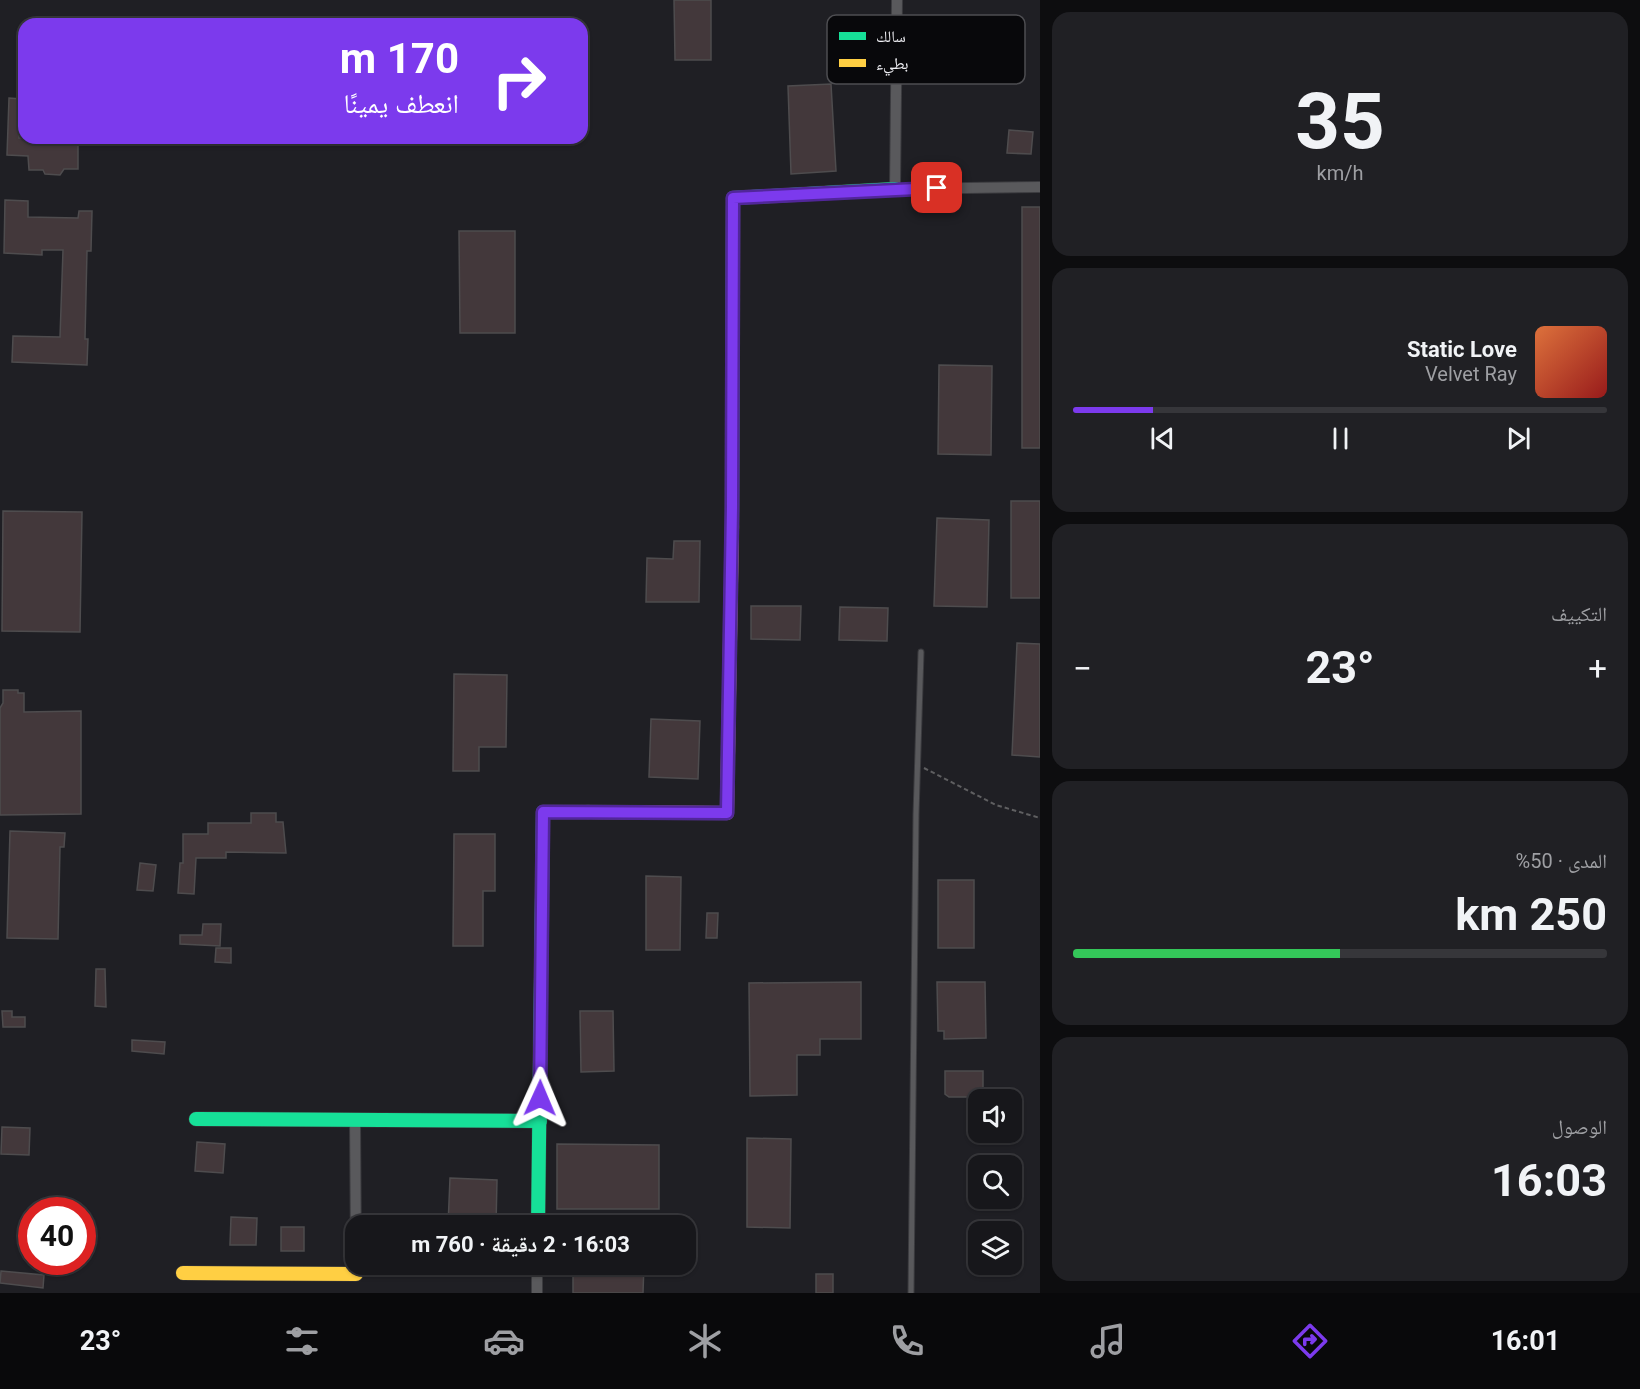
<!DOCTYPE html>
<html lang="ar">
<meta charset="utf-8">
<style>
body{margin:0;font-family:Roboto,"Noto Naskh Arabic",sans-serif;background:#202024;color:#f1f3f6;direction:rtl;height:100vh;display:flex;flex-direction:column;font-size:22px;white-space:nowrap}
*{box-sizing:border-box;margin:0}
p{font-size:20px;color:#9e9fa3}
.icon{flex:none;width:33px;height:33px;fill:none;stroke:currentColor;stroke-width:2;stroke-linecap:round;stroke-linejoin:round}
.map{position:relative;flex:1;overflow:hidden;direction:ltr}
.drawer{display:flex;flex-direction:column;gap:12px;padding:12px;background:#0d0d0f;width:600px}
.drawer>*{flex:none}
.guide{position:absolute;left:18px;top:18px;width:570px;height:126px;border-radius:18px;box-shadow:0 2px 4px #0004,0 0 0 2px #36363a;direction:rtl;background:#7c3aed;color:#fff;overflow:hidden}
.controls{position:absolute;left:968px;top:1089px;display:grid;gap:12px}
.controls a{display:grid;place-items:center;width:54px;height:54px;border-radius:12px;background:#17171b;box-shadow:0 2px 4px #0004,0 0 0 2px #36363a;font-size:30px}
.speed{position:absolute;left:18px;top:1197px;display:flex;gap:12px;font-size:30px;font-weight:700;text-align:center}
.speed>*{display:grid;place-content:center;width:78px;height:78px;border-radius:50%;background:#17171b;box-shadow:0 2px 4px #0004,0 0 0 2px #36363a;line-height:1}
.speed .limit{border:9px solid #d22;background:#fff;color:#111}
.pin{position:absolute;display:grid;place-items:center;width:51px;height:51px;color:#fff;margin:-26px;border-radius:12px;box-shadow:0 3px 9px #0006}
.me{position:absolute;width:66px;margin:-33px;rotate:1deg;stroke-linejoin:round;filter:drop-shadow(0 0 4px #0008)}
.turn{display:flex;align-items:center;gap:21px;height:126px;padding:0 30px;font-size:27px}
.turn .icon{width:78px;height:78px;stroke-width:2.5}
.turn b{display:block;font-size:42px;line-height:51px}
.big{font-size:45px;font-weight:700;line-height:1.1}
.drawer .widget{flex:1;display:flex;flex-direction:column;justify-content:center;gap:9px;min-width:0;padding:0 21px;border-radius:18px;background:#202024}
.drawer .dial{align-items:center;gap:0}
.dial b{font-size:78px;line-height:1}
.song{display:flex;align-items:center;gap:18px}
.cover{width:72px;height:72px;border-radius:9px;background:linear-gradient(135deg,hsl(20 70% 55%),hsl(0 70% 35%))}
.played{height:6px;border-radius:3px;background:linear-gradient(90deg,#7c3aed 15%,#36363a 15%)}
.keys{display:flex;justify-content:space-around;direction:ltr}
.heat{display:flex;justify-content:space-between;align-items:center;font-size:33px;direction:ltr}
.charge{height:9px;border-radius:4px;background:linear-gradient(90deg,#34c759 50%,#36363a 0)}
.trip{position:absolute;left:345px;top:1215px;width:351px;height:60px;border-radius:18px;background:#17171b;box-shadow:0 2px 4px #0004,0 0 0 2px #36363a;font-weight:700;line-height:60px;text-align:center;direction:rtl}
.tab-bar{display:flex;height:96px;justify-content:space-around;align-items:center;background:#09090b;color:#9e9fa3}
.tab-bar .icon{width:42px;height:42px}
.tab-bar .active{color:#7c3aed}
.tab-bar b{font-size:27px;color:#f1f3f6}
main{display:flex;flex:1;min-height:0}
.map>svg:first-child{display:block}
</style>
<main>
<section class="drawer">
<div class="widget dial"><b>35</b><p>km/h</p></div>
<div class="widget">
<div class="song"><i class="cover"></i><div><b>Static Love</b><p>Velvet Ray</p></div></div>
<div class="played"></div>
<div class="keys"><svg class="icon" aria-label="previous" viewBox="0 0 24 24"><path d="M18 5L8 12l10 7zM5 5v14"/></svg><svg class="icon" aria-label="pause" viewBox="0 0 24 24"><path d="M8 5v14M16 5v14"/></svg><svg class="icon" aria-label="next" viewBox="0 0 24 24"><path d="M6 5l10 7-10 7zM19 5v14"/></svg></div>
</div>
<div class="widget"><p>التكييف</p>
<div class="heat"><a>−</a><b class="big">23°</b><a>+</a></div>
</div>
<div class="widget"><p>المدى · 50%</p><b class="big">250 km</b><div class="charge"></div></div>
<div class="widget"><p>الوصول</p><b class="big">16:03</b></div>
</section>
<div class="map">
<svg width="1040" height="1293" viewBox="0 0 1040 1293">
<rect width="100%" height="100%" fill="#1f1f24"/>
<g fill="#43383b" stroke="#4e4c4e" stroke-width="1.5">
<polygon points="674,0 711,0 711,60 675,60"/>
<polygon points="831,84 836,171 791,174 788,86"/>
<polygon points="9,98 21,99 19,138 78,138 78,169 64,169 60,175 45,174 43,170 29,170 28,156 7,155"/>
<polygon points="1009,130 1033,132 1031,154 1007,153"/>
<polygon points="5,200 28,201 28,217 78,218 79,211 92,211 91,251 87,251 85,339 88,339 87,365 12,362 13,336 60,337 63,250 42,250 42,255 4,253"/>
<rect x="1022" y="207" width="18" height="241"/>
<polygon points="459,231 515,231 515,333 460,333"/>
<polygon points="939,365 992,366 991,455 938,454"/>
<rect x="1011" y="501" width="29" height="97"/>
<polygon points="3,511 82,512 80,632 2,631"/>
<polygon points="937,518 989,520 987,607 934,606"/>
<polygon points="674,541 700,541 699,602 646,602 647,558 673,559"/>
<polygon points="751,606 801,606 800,640 751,639"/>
<polygon points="840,607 888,608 887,641 839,640"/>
<polygon points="1017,643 1040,644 1040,757 1012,755"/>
<polygon points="454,674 507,675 506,747 479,747 479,771 453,771"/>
<polygon points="3,690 18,690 18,693 24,693 24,712 81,711 81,814 0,815 0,708 3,703"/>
<polygon points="651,719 700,721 698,779 649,777"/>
<polygon points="251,813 276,813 276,822 283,822 286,853 226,852 226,858 196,858 194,894 178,893 180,863 183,863 183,834 208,834 208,823 251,823"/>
<polygon points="10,831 65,833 64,847 60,847 58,939 7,938"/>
<polygon points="454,834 495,834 495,891 483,891 483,946 453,946"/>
<polygon points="140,863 156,865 153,891 137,890"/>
<polygon points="646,876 681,877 680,950 646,950"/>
<rect x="938" y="880" width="36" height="68"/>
<polygon points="707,913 718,913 717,938 706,938"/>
<polygon points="203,924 221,924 220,946 180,944 180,935 202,935"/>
<polygon points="216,948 231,948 231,963 215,962"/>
<polygon points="96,969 105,969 106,1007 95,1006"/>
<polygon points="861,982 861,1039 820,1039 820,1055 797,1055 797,1095 750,1096 749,983"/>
<polygon points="937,982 985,982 986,1038 944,1039 944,1031 938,1031"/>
<polygon points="2,1011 12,1011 12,1017 25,1017 25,1027 3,1027"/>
<polygon points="580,1011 613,1011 614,1071 581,1072"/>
<polygon points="132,1040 165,1042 164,1054 132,1051"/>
<polygon points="945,1071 983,1071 983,1097 949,1097 945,1094"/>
<polygon points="2,1127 30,1128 29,1155 1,1154"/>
<polygon points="747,1138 791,1139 790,1228 747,1227"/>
<polygon points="197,1142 225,1144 223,1173 195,1171"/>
<polygon points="557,1144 659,1145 659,1209 557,1209"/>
<polygon points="450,1178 497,1180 496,1226 448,1226"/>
<polygon points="231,1217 257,1218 256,1245 230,1245"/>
<rect x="281" y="1227" width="23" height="24"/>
<polygon points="573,1264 644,1264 643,1293 573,1293"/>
<polygon points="1,1271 44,1275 43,1288 0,1283"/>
<rect x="816" y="1274" width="17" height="19"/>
</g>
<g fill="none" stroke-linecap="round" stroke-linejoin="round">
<g stroke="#3b3b3f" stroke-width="7">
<polyline id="lane" points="911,1293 916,815 921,652"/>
</g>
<g stroke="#3b3b3f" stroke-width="12">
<g id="street">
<polyline points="897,0 895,189 1040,187"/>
<polyline points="355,1120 356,1254"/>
<polyline points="537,1293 537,1264"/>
</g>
</g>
<g stroke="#3b3b3f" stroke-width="15">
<g id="fast">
<polyline points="732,527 733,198 895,189"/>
<polyline points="196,1119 540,1121"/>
<polyline points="538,1226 543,812 588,812"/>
</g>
</g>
<g stroke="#3b3b3f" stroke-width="15">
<g id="slow">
<polyline points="588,812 727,813 732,527"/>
<polyline points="183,1273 356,1274 356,1264"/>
</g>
</g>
<polyline stroke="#5f5f61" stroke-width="2" stroke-dasharray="4.5 3" stroke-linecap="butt" points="924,768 996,805 1040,818"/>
<use href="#lane" stroke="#59595c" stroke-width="5"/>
<use href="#street" stroke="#59595c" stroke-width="10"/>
<use href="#fast" stroke="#16e098" stroke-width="14"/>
<use href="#slow" stroke="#ffcf43" stroke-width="14"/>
</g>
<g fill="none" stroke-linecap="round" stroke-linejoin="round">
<g stroke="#51269a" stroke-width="15">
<polyline id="route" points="540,1098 543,812 727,813 732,507 733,198 937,188"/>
</g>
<use href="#route" stroke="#7c3aed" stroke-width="10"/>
</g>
<rect x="827" y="15" width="198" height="69" rx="9" fill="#08080b" stroke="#4d4d51" stroke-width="1.5"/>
<rect x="839" y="32" width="27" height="8" fill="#16e098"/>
<rect x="839" y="59" width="27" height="8" fill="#ffcf43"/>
<g font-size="16" fill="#efeff4">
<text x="876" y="42">سالك</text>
<text x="876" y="69">بطيء</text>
</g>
</svg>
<div class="controls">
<a><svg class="icon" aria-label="sound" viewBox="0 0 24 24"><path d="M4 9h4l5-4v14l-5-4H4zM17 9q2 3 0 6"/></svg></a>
<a><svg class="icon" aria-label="search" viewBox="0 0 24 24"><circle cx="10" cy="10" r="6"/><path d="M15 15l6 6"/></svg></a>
<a><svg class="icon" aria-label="layers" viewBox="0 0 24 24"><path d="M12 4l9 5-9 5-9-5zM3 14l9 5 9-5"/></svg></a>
</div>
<div class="speed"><div class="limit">40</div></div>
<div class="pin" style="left:937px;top:188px;background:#d93025"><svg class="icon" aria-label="arrive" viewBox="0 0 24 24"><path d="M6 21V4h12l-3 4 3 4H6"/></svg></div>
<svg class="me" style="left:540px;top:1098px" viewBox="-20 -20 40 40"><path d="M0-17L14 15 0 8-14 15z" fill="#7c3aed" stroke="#fff" stroke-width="4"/></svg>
<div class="trip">16:03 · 2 دقيقة · 760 m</div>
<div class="guide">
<div class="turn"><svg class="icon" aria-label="right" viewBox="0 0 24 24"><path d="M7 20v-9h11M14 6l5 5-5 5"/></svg><div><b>170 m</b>انعطف يمينًا</div></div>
</div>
</div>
</main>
<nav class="tab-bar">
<b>16:01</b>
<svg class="icon active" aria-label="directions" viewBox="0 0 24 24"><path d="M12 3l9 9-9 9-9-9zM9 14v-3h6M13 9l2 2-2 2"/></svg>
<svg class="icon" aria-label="music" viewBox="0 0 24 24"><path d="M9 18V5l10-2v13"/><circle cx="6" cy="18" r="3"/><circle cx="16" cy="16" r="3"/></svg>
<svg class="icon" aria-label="phone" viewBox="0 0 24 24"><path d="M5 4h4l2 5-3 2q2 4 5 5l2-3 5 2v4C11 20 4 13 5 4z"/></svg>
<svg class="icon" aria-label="climate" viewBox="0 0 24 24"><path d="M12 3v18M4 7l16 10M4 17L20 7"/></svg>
<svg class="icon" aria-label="car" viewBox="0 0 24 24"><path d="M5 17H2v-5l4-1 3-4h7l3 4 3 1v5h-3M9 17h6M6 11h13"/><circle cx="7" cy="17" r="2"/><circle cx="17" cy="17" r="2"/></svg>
<svg class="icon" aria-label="filters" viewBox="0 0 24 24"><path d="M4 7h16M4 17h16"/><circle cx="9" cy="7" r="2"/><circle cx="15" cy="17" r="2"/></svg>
<b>23°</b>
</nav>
